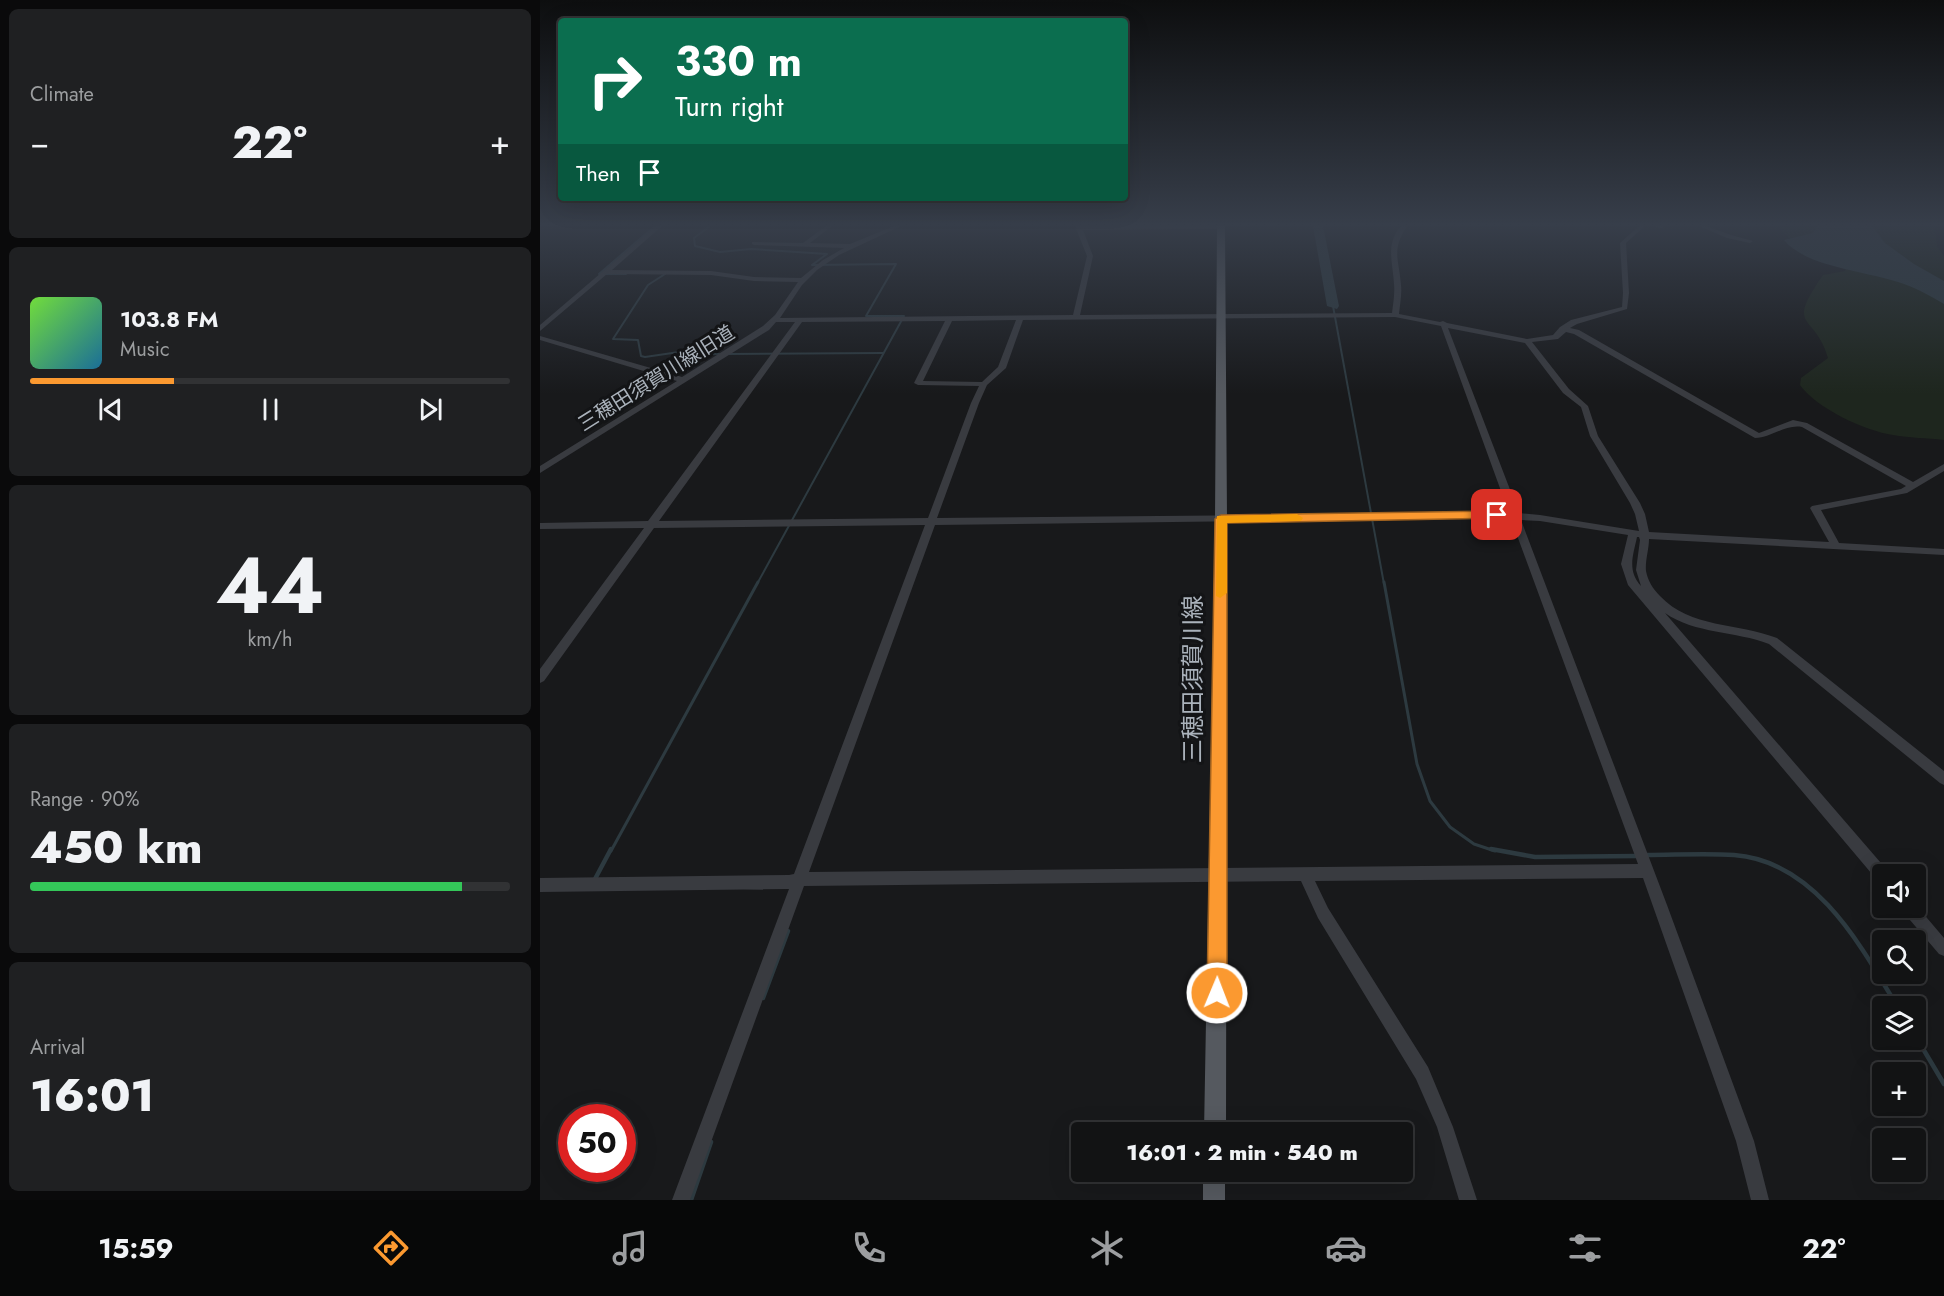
<!DOCTYPE html>
<meta charset="utf-8">
<style>
body{margin:0;font-family:Jost,"Noto Sans JP",sans-serif;background:#1f2022;color:#f1f3f6;height:100vh;display:flex;flex-direction:column;font-size:22px;white-space:nowrap}
*{box-sizing:border-box;margin:0}
p{font-size:20px;color:#9c9ea0}
.icon{flex:none;width:33px;height:33px;fill:none;stroke:currentColor;stroke-width:2;stroke-linecap:round;stroke-linejoin:round}
.map{position:relative;flex:1;overflow:hidden}
.details{display:flex;flex-direction:column;gap:9px;padding:9px;background:#0a0a0b;width:540px}
.details>*{flex:none}
.banner{position:absolute;left:18px;top:18px;width:570px;height:183px;border-radius:6px;box-shadow:0 6px 24px #0002,0 0 0 2px #313234;background:#0b6e4f;color:#fff;overflow:hidden}
.controls{position:absolute;left:1332px;top:864px;display:grid;gap:12px}
.controls a{display:grid;place-items:center;width:54px;height:54px;border-radius:6px;background:#121314;box-shadow:0 6px 24px #0002,0 0 0 2px #313234;font-size:30px}
.speed{position:absolute;left:18px;top:1104px;display:flex;gap:12px;font-size:30px;font-weight:700;text-align:center}
.speed>*{display:grid;place-content:center;width:78px;height:78px;border-radius:50%;background:#121314;box-shadow:0 6px 24px #0002,0 0 0 2px #313234;line-height:1}
.speed .limit{border:9px solid #d22;background:#fff;color:#111}
.pin{position:absolute;display:grid;place-items:center;width:51px;height:51px;color:#fff;margin:-26px;border-radius:12px;box-shadow:0 3px 9px #0006}
.me{position:absolute;width:66px;margin:-33px;rotate:1deg;stroke-linejoin:round;filter:drop-shadow(0 0 4px #0008)}
.turn{display:flex;align-items:center;gap:21px;height:126px;padding:0 18px;font-size:27px}
.turn .icon{width:78px;height:78px;stroke-width:2.5}
.turn b{display:block;font-size:42px;line-height:51px}
.then{display:flex;align-items:center;height:57px;padding:0 18px;background:#0003;gap:12px;font-size:22px}
.big{font-size:45px;font-weight:800;line-height:1.1}
.details .tile{flex:1;display:flex;flex-direction:column;justify-content:center;gap:9px;min-width:0;padding:0 21px;border-radius:9px;background:#1f2022}
.details .dial{align-items:center;gap:0}
.dial b{font-size:78px;line-height:1}
.song{display:flex;align-items:center;gap:18px}
.cover{width:72px;height:72px;border-radius:9px;background:linear-gradient(135deg,hsl(100 70% 55%),hsl(200 70% 35%))}
.played{height:6px;border-radius:3px;background:linear-gradient(90deg,#fb9930 30%,#313234 30%)}
.keys{display:flex;justify-content:space-around;direction:ltr}
.heat{display:flex;justify-content:space-between;align-items:center;font-size:33px;direction:ltr}
.charge{height:9px;border-radius:4px;background:linear-gradient(90deg,#34c759 90%,#313234 0)}
.trip{position:absolute;left:531px;top:1122px;width:342px;height:60px;border-radius:6px;background:#121314;box-shadow:0 6px 24px #0002,0 0 0 2px #313234;font-weight:800;line-height:60px;text-align:center}
.tab-bar{display:flex;height:96px;justify-content:space-around;align-items:center;background:#070808;color:#9c9ea0}
.tab-bar .icon{width:42px;height:42px}
.tab-bar .selected{color:#fb9930}
.tab-bar b{font-size:27px;color:#f1f3f6}
main{display:flex;flex:1;min-height:0}
.map>svg:first-child{display:block}
</style>
<main>
<section class="details">
<div class="tile"><p>Climate</p>
<div class="heat"><a>−</a><b class="big">22°</b><a>+</a></div>
</div>
<div class="tile">
<div class="song"><i class="cover"></i><div><b>103.8 FM</b><p>Music</p></div></div>
<div class="played"></div>
<div class="keys"><svg class="icon" aria-label="previous" viewBox="0 0 24 24"><path d="M18 5L8 12l10 7zM5 5v14"/></svg><svg class="icon" aria-label="pause" viewBox="0 0 24 24"><path d="M8 5v14M16 5v14"/></svg><svg class="icon" aria-label="next" viewBox="0 0 24 24"><path d="M6 5l10 7-10 7zM19 5v14"/></svg></div>
</div>
<div class="tile dial"><b>44</b><p>km/h</p></div>
<div class="tile"><p>Range · 90%</p><b class="big">450 km</b><div class="charge"></div></div>
<div class="tile"><p>Arrival</p><b class="big">16:01</b></div>
</section>
<div class="map">
<svg width="1404" height="1200" viewBox="0 0 1404 1200">
<rect width="100%" height="100%" fill="#18191b"/>
<path fill="#1e261e" d="M1238,226h157l2,20 7,10v184c-17,-2 -35,-2 -51,-5 -28,-4 -77,-27 -93,-50l1,-7 27,-20c-13,-46 -44,-27 -5,-83l22,-4 1,-5 -52,-23z"/>
<path fill="#2d3a40" d="M1277,226h55l13,17 29,21 30,17v23c-15,-9 -30,-17 -46,-22 -33,-11 -92,-15 -114,-42l29,-7z"/>
<g fill="none" stroke-linecap="round" stroke-linejoin="round">
<g stroke="#2d3a40" stroke-width="2">
<polyline points="170,226 154,238 155,246 180,252 211,249 287,254 272,265 356,264 326,316 364,316 217,584"/>
<polyline points="86,274 59,274 115,226"/>
<polyline points="125,274 108,285 73,339 98,340 101,356 105,357 139,352 179,354"/>
<polyline points="793,306 844,584"/>
<polyline points="186,354 343,353"/>
</g>
<g stroke="#2d3a40" stroke-width="3">
<polyline points="844,582 877,764 890,801 910,827 934,844 955,851"/>
<polyline points="71,851 218,582"/>
</g>
<g stroke="#2d3a40" stroke-width="4.5">
<polyline points="951,849 995,857 1097,856"/>
<path d="M1106,855c29,0 59,-2 88,0 81,6 126,89 163,151"/>
<polyline points="55,879 71,849"/>
<polyline points="223,998 248,931"/>
<polyline points="1376,1037 1404,1084"/>
<polyline points="151,1200 171,1142"/>
</g>
<polygon fill="#2d3a40" fill-rule="evenodd" points="773,226 783,226 799,306 797,309 787,306"/>
<g fill="#393b40" fill-rule="evenodd">
<path d="M116,226h6l-50,44 99,1 43,6 47,1 22,-18 21,-12 -90,-3 -2,-1v-2l51,1 23,-17h6l-22,17 40,1 44,-18h7l-62,29 -22,15 -15,15 -22,33 293,-3 14,-59 -12,-30h148l1,1 -3,2 -138,1 10,26 -13,59 312,-2c1,-9 3,-19 2,-29 -1,-21 -9,-40 7,-58h6c-16,25 -8,32 -6,59 1,9 -1,19 -2,29l41,8 3,-1 4,2 80,16 26,-4 7,-8 11,-7 51,-13 1,-14 -3,-50 19,-17h6l-19,17 3,50 -2,16 -50,15 -7,4 9,2 180,103 34,-13 14,3 106,59 31,-18v7l-37,22 -86,17 18,33 105,6v6l-295,-16c0,10 -4,22 -3,32 2,10 7,18 14,25 30,32 78,27 117,42l167,133v14l-4,-2 -171,-139c-33,-13 -74,-10 -104,-31l222,257 2,4h-7v8l-5,-2 -249,-295 -7,-21 7,-29 -88,-14 -19,-1 146,385 87,236 15,59h-18l-15,-59 -93,-263 -328,3 13,27 100,159 25,60 24,73h-18l-22,-73 -21,-48 -98,-161 -17,-37 -497,5 -114,314h-18l117,-311 -249,3v-14l249,-3 5,-1 131,-349 -271,3 -110,153 -4,2v-14l104,-141 -104,1v-6l108,-2 147,-199h-19l-7,8 -229,143v-7l137,-85 -137,-41v-4l142,41 81,-51 12,-11 23,-33 -44,-1 -43,-6 -104,-1 -67,57v-6zM855,317l46,9 68,187 -572,5 42,-115 8,-18 19,-17 17,-48zM476,320l-18,47 -16,15 -59,-1 29,-60zM405,321l-31,62 4,2 61,1 -8,17 -43,115 -269,3 143,-199zM908,328l77,15 38,50 18,14 9,29 40,67 5,11 4,17 -99,-16 -21,-2zM1026,332l8,2 181,104c16,0 30,-14 47,-11l104,59 -5,3 -89,17 -2,2 19,34 -180,-10 -4,-18 -5,-11 -42,-67 -10,-30 -19,-17 -37,-47 26,-3zM957,518l14,1 127,345 -829,8 126,-347zM1097,537h2l1,3 -4,30 5,16c-14,-16 -8,-30 -4,-49z"/>
<polygon points="1111,226 1125,226 1122,228"/>
<polygon points="1159,226 1166,226 1191,235 1213,241 1210,243 1187,238"/>
<polygon points="1376,905 1404,938 1404,956 1399,954 1364,913 1362,908 1376,908"/>
</g>
<g fill="#55595f" fill-rule="evenodd">
<polygon points="677,226 685,226 687,519 686,1132 664,1132 675,519"/>
<rect x="663" y="1172" width="22" height="28"/>
</g>
</g>
<linearGradient id="sky" x2="0" y2="1"><stop stop-color="#0d0e0f"/><stop offset="0.57" stop-color="#373e4a"/><stop offset="1" stop-color="#373e4a" stop-opacity="0"/></linearGradient>
<rect width="1404" height="394" fill="url(#sky)"/>
<polygon fill="#fb9930" stroke="#a3631f" stroke-width="1.5" points="957,511 963,515 962,518 687,523 687,993 684,1000 677,1003 670,1000 667,993 675,519 681,515"/>
<polygon fill="#f59e0b" points="757,514 763,518 761,521 687,523 687,593 680,598 676,596 677,516"/>
<g text-anchor="middle" stroke-width="6" stroke-linejoin="round" paint-order="stroke">
<g font-size="20" fill="#aab2bb" stroke="#131416">
<text transform="translate(116 378) rotate(-32)" y="7">三穂田須賀川線旧道</text>
</g>
<g font-size="24" fill="#aab2bb" stroke="#131416">
<text transform="translate(653 679) rotate(-90)" y="8">三穂田須賀川線</text>
</g>
</g>
</svg>
<div class="controls">
<a><svg class="icon" aria-label="sound" viewBox="0 0 24 24"><path d="M4 9h4l5-4v14l-5-4H4zM17 9q2 3 0 6"/></svg></a>
<a><svg class="icon" aria-label="search" viewBox="0 0 24 24"><circle cx="10" cy="10" r="6"/><path d="M15 15l6 6"/></svg></a>
<a><svg class="icon" aria-label="layers" viewBox="0 0 24 24"><path d="M12 4l9 5-9 5-9-5zM3 14l9 5 9-5"/></svg></a>
<a>+</a>
<a>−</a>
</div>
<div class="speed"><div class="limit">50</div></div>
<div class="pin" style="left:957px;top:515px;background:#d93025"><svg class="icon" aria-label="arrive" viewBox="0 0 24 24"><path d="M6 21V4h12l-3 4 3 4H6"/></svg></div>
<svg class="me" style="left:677px;top:993px" viewBox="-20 -20 40 40"><circle r="17" fill="#fb9930" stroke="#fff" stroke-width="3"/><path d="M0-11L8 9 0 5-8 9z" fill="#fff"/></svg>
<div class="trip">16:01 · 2 min · 540 m</div>
<div class="banner">
<div class="turn"><svg class="icon" aria-label="right" viewBox="0 0 24 24"><path d="M7 20v-9h11M14 6l5 5-5 5"/></svg><div><b>330 m</b>Turn right</div></div>
<div class="then">Then<svg class="icon" aria-label="arrive" viewBox="0 0 24 24"><path d="M6 21V4h12l-3 4 3 4H6"/></svg></div>
</div>
</div>
</main>
<nav class="tab-bar">
<b>15:59</b>
<svg class="icon selected" aria-label="directions" viewBox="0 0 24 24"><path d="M12 3l9 9-9 9-9-9zM9 14v-3h6M13 9l2 2-2 2"/></svg>
<svg class="icon" aria-label="music" viewBox="0 0 24 24"><path d="M9 18V5l10-2v13"/><circle cx="6" cy="18" r="3"/><circle cx="16" cy="16" r="3"/></svg>
<svg class="icon" aria-label="phone" viewBox="0 0 24 24"><path d="M5 4h4l2 5-3 2q2 4 5 5l2-3 5 2v4C11 20 4 13 5 4z"/></svg>
<svg class="icon" aria-label="climate" viewBox="0 0 24 24"><path d="M12 3v18M4 7l16 10M4 17L20 7"/></svg>
<svg class="icon" aria-label="car" viewBox="0 0 24 24"><path d="M5 17H2v-5l4-1 3-4h7l3 4 3 1v5h-3M9 17h6M6 11h13"/><circle cx="7" cy="17" r="2"/><circle cx="17" cy="17" r="2"/></svg>
<svg class="icon" aria-label="filters" viewBox="0 0 24 24"><path d="M4 7h16M4 17h16"/><circle cx="9" cy="7" r="2"/><circle cx="15" cy="17" r="2"/></svg>
<b>22°</b>
</nav>
